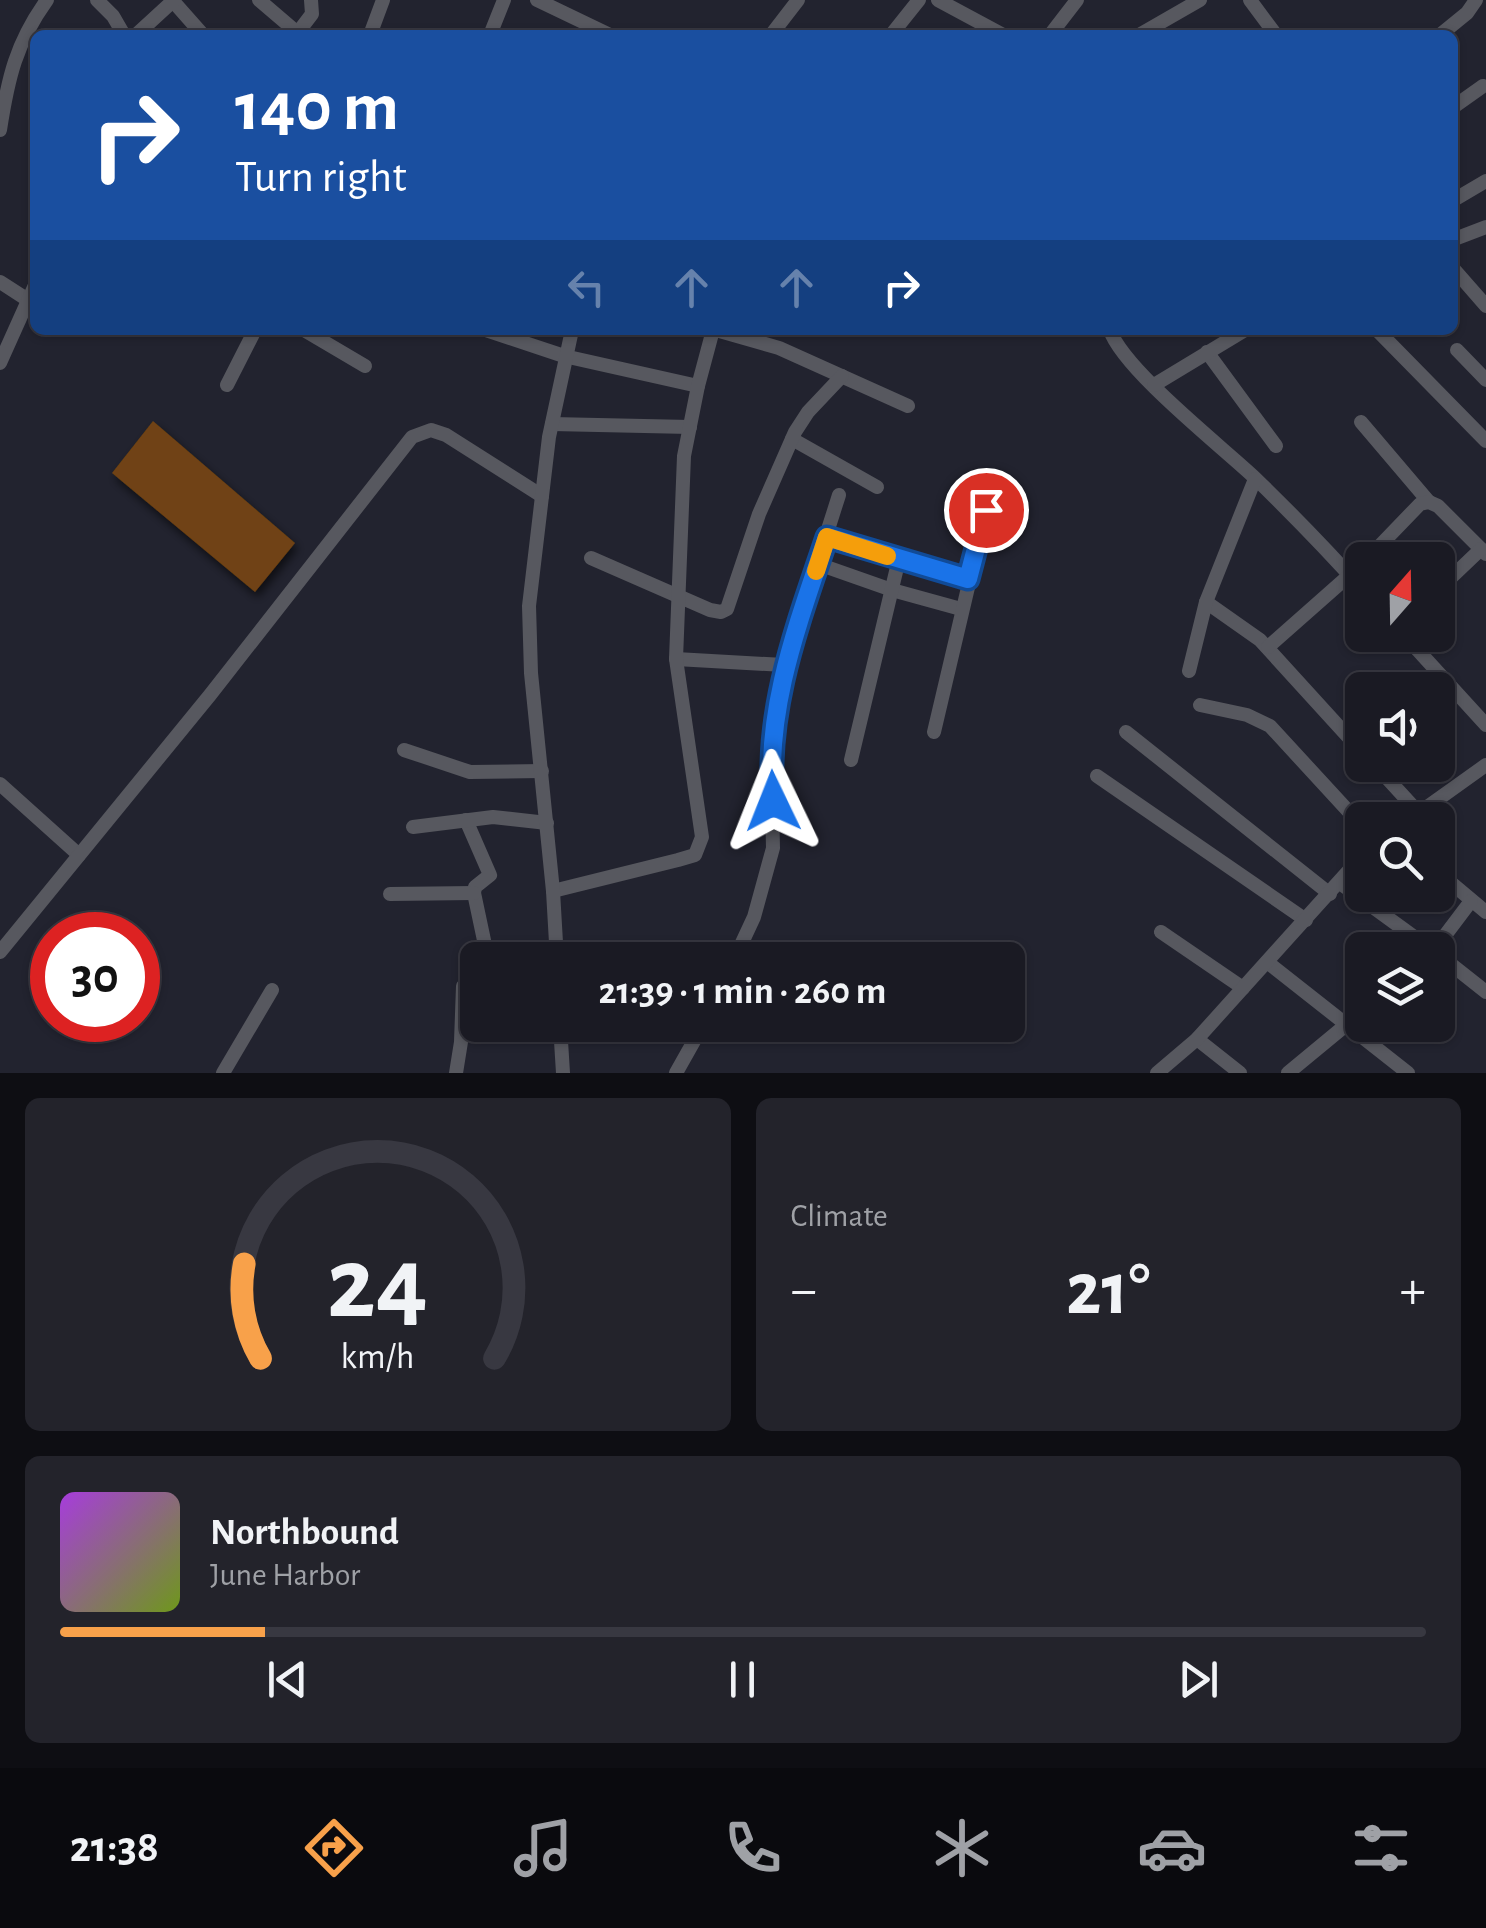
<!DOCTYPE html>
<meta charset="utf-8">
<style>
body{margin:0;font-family:"Alegreya Sans",sans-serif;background:#23232b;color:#f1f3f6;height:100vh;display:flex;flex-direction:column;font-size:38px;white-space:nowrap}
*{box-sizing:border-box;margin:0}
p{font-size:32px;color:#9fa1a6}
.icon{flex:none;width:55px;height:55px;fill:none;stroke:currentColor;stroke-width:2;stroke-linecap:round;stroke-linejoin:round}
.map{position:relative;height:1073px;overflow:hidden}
.panel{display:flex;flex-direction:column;gap:25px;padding:25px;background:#0e0e13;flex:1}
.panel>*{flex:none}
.top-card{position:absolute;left:30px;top:30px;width:1428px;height:305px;border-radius:15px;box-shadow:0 2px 8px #0004,0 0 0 2px #383841;background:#1a4fa0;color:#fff;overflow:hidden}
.needle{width:65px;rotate:20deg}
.fabs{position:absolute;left:1345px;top:542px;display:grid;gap:20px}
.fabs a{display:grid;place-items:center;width:110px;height:110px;border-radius:15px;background:#1a1a23;box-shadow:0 2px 8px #0004,0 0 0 2px #383841;font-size:50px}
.speed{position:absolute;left:30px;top:912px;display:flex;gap:20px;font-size:50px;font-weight:700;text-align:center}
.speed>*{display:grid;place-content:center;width:130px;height:130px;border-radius:50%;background:#1a1a23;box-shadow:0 2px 8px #0004,0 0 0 2px #383841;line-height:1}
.speed .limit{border:15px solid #d22;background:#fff;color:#111}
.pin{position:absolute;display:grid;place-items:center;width:85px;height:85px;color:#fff;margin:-42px;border:5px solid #fff;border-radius:50%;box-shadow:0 2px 10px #0007}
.me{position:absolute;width:110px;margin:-55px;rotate:358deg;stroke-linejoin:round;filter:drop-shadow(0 0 8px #0008)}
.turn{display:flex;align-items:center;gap:35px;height:210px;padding:0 40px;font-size:45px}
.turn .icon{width:130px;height:130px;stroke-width:2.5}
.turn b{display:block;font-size:70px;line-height:85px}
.lanes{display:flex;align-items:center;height:95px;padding:0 40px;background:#0003;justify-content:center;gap:50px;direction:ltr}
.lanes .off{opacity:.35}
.big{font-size:75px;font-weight:700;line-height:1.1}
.panel .tile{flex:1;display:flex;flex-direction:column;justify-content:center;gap:15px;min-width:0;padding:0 35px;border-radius:15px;background:#23232b}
.panel .dial{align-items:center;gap:0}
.dial svg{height:260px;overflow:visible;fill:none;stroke:#383841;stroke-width:7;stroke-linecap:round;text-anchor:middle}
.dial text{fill:#f1f3f6;stroke:none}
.song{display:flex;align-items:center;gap:30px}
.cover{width:120px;height:120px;border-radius:15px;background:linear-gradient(135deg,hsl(280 70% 55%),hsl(80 70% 35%))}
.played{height:10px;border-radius:5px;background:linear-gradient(90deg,#f8a14a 15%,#383841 15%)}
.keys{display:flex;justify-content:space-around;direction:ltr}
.heat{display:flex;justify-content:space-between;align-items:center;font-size:55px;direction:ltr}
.panel .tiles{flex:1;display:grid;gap:25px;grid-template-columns:1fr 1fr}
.tile:last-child{grid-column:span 2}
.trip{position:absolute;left:460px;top:942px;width:565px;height:100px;border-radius:15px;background:#1a1a23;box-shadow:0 2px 8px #0004,0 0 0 2px #383841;font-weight:700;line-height:100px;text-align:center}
.menu{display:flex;height:160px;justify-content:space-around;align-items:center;background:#0a0a0e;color:#9fa1a6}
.menu .icon{width:70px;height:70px}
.menu .active{color:#f8a14a}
.menu b{font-size:45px;color:#f1f3f6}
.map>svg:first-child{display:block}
</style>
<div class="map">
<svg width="1486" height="1073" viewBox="0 0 1486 1073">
<defs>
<filter id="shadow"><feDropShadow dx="3" dy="5.5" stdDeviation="5" flood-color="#0009"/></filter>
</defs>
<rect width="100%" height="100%" fill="#22232f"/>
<polygon fill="#6f4212" filter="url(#shadow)" points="153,421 295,543 255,592 112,473"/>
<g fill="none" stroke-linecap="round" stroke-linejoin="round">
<g stroke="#57585f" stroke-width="14">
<polyline points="97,0 113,16 124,35"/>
<polyline points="259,0 300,35"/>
<polyline points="537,0 610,35"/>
<polyline points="938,0 1003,35"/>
<polyline points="1250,0 1276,35"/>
<polyline points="173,1 203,35"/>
<polyline points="136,35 174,0"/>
<polyline points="296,35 312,14 311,0"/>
<polyline points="370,35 383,0"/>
<polyline points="490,35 504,0"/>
<polyline points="771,35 798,0"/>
<polyline points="891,35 919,0"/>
<polyline points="1050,35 1077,0"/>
<polyline points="1139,35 1200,0"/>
<polyline points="1440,35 1467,13 1476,0"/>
<polyline points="1452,108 1483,86"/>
<path d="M0,130c8,-52 16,-87 47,-130"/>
<polyline points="1452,201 1486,181"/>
<polyline points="1452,240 1486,227"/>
<polyline points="1452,267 1486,306"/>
<polyline points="0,282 28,300"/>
<polyline points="304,330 365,366"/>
<polyline points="486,330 564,356 698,386"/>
<polyline points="716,330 779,348 908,406"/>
<path d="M1110,330c13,39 111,116 145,148 37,36 73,73 107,111"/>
<polyline points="1377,330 1486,441"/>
<polyline points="1457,350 1486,380"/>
<polyline points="1207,352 1276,446"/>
<polyline points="0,363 35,285"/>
<polyline points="227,385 255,330"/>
<polyline points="1154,385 1245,330"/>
<polyline points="1361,422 1429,502"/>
<polyline points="552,424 690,427"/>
<polyline points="792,439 877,487"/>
<polyline points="827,537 968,579"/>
<polyline points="591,558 710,610 721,612 727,609 759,514 795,432 808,412 842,376"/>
<polyline points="1366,560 1420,504 1429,502 1438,506 1486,554"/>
<polyline points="818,564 892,590 961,609"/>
<polyline points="1438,590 1481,549"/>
<polyline points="1206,602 1260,640 1362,752"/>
<polyline points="1404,635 1486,725"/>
<polyline points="1268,647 1362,564"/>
<polyline points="676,659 784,665"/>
<polyline points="1189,671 1206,602 1255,479"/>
<polyline points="1200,705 1247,715 1270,726 1362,826"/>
<polyline points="934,732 986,511"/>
<polyline points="1126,732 1330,894"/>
<polyline points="404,750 470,772 542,771"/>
<polyline points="851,760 899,559"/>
<polyline points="1375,765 1419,813"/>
<polyline points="1097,776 1306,920"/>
<polyline points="0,784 79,855"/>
<polyline points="466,820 490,875 475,887 474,893 485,945"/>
<polyline points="1409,820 1486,765"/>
<polyline points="413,827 493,817 547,823"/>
<polyline points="1438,872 1486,912"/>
<polyline points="1340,883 1432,950"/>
<polyline points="553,891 678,860 695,855 702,837 676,659 684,456 698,386 713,330"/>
<polyline points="390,894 474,893"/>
<polyline points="1161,932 1243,988"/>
<polyline points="1434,950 1471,901"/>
<polyline points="0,952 210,695 412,437 431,430 446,435 542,496"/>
<polyline points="1438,954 1486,992"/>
<polyline points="557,960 553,891 531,673 529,606 549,437 572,330"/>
<polyline points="734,960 754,917 773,848 771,756 780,680 839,495"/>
<polyline points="1267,962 1408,1073"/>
<polyline points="560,1025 563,1073"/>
<polyline points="1197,1039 1240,1073"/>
<polyline points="223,1073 272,990"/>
<polyline points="456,1073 461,1042 463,986"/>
<polyline points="676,1073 703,1025"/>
<polyline points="1157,1073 1197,1039 1362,856"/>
<polyline points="1288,1073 1346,1025"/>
</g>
</g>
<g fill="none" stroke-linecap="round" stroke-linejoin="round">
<g stroke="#114b97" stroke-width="25">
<path id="route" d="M773,801c-8,-93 25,-177 54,-264l141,42 18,-69"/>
</g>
<use href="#route" stroke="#1a73e8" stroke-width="18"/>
<polyline stroke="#f59e0b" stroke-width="18" points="816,571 827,537 887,556"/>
</g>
</svg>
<div class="fabs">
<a><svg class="needle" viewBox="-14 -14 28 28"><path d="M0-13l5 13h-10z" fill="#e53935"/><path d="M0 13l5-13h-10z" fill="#9fa1a6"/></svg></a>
<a><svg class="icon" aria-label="sound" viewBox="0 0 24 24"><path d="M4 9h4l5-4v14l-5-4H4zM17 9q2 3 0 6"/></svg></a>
<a><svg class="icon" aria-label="search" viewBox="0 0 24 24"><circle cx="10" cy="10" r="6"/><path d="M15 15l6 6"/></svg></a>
<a><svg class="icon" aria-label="layers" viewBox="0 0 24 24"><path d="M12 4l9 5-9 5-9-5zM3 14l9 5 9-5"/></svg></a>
</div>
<div class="speed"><div class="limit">30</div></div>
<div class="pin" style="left:986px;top:510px;background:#d93025"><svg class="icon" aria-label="arrive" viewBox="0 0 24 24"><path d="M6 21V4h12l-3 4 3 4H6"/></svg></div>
<svg class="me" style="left:773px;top:801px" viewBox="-20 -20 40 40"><path d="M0-17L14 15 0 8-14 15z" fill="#1a73e8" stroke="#fff" stroke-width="4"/></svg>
<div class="trip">21:39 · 1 min · 260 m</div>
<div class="top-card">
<div class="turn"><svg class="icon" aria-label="right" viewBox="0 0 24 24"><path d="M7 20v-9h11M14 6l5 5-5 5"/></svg><div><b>140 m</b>Turn right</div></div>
<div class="lanes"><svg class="icon off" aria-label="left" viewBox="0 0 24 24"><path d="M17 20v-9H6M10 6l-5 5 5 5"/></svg><svg class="icon off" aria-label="ahead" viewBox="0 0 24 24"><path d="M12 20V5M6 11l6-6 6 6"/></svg><svg class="icon off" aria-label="ahead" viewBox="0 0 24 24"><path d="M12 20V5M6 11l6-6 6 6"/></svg><svg class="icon" aria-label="right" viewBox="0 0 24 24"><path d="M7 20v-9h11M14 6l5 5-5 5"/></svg></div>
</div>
</div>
<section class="panel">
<div class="tiles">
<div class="tile dial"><svg viewBox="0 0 100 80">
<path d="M14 69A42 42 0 1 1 86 69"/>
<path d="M14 69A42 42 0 0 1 9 40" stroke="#f8a14a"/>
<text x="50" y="56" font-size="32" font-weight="700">24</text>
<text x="50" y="72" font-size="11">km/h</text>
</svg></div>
<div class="tile"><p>Climate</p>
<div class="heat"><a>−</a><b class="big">21°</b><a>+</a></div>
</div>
<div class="tile">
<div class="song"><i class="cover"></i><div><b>Northbound</b><p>June Harbor</p></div></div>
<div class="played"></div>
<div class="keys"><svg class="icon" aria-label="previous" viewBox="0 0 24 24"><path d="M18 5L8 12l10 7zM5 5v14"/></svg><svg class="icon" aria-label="pause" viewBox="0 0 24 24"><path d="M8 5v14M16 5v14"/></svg><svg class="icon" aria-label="next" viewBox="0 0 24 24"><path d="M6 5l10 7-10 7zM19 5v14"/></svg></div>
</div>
</div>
</section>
<nav class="menu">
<b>21:38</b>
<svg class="icon active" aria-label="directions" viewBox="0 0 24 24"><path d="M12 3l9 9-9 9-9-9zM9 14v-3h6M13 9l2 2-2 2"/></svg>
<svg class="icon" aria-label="music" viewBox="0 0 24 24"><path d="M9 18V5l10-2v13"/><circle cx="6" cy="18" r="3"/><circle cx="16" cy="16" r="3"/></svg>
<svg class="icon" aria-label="phone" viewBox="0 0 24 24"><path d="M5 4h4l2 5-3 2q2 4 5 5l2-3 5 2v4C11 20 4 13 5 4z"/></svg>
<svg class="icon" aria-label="climate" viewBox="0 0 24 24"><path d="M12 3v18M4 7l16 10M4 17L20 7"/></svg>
<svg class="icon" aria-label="car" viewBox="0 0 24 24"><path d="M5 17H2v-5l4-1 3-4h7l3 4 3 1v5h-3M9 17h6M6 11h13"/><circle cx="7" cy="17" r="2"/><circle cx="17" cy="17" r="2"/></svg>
<svg class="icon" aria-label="filters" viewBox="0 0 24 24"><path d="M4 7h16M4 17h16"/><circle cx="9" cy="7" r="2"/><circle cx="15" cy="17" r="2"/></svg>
</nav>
